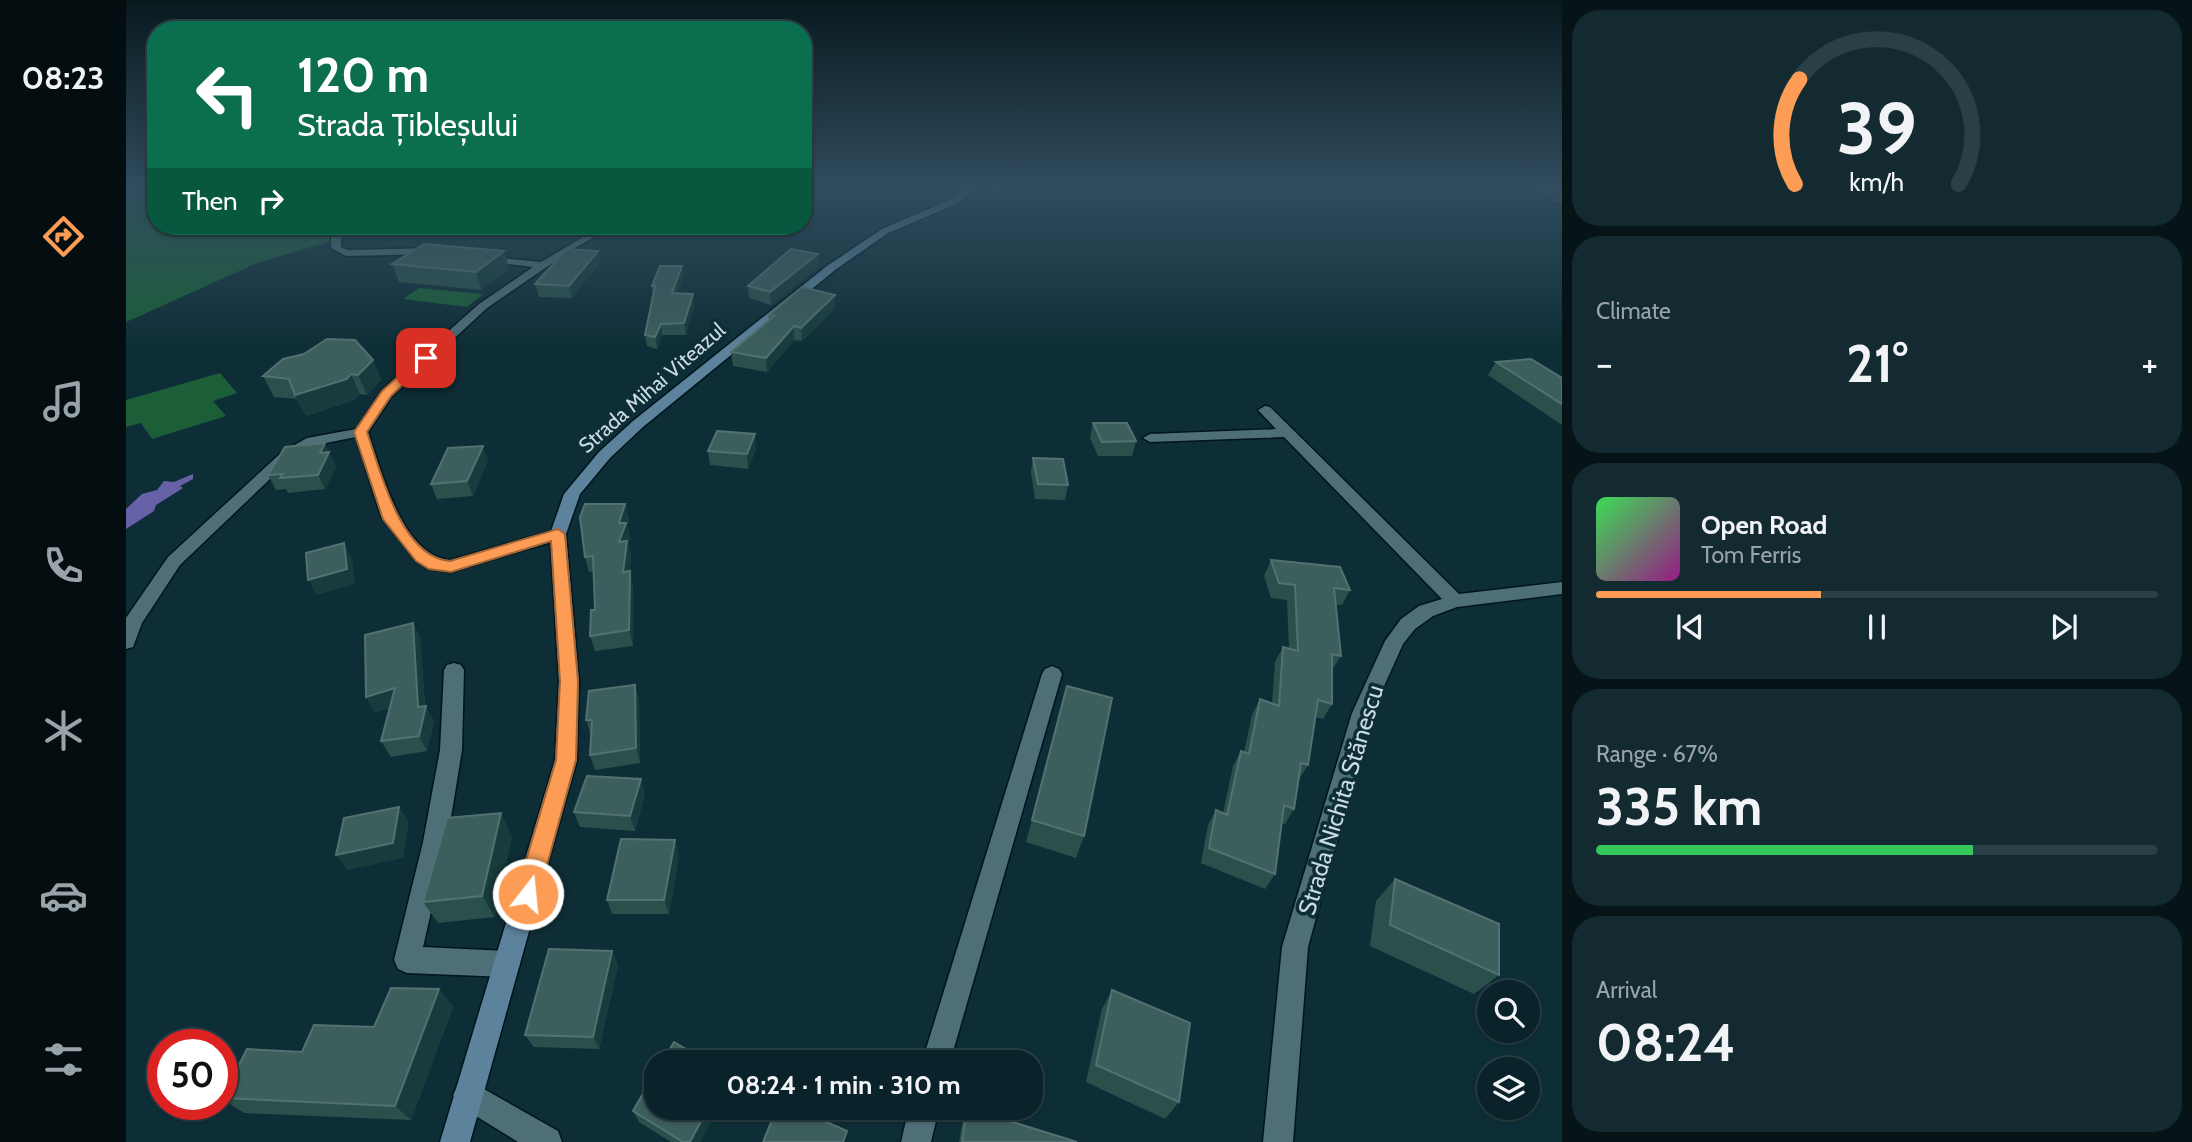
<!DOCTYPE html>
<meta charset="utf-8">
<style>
body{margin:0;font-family:Cabin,sans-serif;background:#132a31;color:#f1f3f6;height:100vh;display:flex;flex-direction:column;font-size:26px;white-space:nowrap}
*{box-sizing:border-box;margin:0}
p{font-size:23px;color:#99a4a8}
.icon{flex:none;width:38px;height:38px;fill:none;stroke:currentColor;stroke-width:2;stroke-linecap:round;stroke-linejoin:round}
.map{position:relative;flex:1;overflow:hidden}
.sheet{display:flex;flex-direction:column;gap:10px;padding:10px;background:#061317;width:630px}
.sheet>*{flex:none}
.top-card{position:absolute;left:21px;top:21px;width:665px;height:214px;border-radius:28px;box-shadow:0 2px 5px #0004,0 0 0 2px #2a3f46;background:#0b6e4f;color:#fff;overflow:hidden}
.fabs{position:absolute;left:1351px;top:980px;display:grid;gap:14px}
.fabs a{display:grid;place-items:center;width:63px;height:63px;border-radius:50%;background:#0a2229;box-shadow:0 2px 5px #0004,0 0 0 2px #2a3f46;font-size:35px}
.speed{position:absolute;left:21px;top:1029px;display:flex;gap:14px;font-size:35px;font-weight:700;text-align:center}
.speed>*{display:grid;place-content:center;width:91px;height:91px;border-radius:50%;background:#0a2229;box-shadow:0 2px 5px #0004,0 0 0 2px #2a3f46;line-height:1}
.speed .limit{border:10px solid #d22;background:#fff;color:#111}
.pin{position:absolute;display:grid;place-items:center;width:60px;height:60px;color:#fff;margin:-30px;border-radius:14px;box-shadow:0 4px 10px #0006}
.me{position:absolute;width:77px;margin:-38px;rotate:16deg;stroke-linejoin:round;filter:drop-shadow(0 0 5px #0008)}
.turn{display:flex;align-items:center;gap:24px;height:147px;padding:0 35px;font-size:32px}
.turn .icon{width:91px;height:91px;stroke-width:2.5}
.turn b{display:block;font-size:49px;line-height:60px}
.then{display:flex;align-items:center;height:66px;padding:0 35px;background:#0003;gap:14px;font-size:26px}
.big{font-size:52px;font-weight:700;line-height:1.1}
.sheet .widget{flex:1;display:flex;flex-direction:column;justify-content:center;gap:10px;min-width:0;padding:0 24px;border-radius:28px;background:#132a31}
.sheet .dial{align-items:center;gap:0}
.dial svg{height:182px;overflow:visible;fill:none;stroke:#2a3f46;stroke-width:7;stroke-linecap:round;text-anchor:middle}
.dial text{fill:#f1f3f6;stroke:none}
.song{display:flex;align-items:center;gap:21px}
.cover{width:84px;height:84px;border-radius:10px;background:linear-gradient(135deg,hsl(130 70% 55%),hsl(310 70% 35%))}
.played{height:7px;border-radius:4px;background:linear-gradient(90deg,#fd9d55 40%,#2a3f46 40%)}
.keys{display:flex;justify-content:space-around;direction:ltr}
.heat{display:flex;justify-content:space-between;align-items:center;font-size:38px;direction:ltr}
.charge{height:10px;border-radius:5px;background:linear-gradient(90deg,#34c759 67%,#2a3f46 0)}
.trip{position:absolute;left:518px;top:1050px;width:399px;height:70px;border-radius:28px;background:#0a2229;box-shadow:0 2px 5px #0004,0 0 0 2px #2a3f46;font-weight:700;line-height:70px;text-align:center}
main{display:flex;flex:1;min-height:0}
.tabs{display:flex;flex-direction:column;width:126px;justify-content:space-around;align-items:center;background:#040e10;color:#99a4a8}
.tabs .icon{width:49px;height:49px}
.tabs .active{color:#fd9d55}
.tabs b{font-size:32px;color:#f1f3f6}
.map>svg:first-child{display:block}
</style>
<main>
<nav class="tabs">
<b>08:23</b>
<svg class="icon active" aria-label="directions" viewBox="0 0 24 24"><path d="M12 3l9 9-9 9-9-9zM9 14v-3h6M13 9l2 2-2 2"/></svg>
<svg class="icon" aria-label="music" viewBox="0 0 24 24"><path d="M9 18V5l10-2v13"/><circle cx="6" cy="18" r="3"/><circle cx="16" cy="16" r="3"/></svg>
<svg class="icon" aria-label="phone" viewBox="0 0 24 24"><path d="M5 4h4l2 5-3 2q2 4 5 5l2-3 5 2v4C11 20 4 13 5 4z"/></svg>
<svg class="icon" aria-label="climate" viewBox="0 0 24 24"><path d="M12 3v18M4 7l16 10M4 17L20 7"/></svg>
<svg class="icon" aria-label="car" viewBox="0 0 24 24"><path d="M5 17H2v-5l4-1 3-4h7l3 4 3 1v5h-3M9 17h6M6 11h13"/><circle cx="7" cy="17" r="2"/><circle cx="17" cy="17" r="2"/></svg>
<svg class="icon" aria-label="filters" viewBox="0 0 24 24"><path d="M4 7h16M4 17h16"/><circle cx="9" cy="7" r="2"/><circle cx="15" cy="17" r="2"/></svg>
</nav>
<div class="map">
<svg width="1436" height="1142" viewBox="0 0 1436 1142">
<rect width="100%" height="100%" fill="#0e2e37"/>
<g fill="#1b5e38">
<polygon points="0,188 30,188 30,226 256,226 131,263 0,322"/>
<polygon points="293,288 357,294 341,307 277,299"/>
<polygon points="94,373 111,393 87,401 100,416 26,439 15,423 0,427 0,400"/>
</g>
<polygon fill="#6761a7" points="67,474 67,479 54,486 57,488 30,505 28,511 0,529 0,509 16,494 31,490 38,481 48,482"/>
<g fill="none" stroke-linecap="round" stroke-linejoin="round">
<g stroke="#01151c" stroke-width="3">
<g id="minor">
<polygon points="1436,197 1436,203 1424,200"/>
<polygon points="205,226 215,226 215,247 222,250 308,248 313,251 308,254 220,256 205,248"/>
<path d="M476,226h12l-41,23 -86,59 -95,88 -24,36c13,38 34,125 83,128l107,-31 8,5 -2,4 -113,34 -22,-3 -13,-8 -35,-45 -25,-79 -40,8 -24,13 -112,107 -38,58 -9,24 -7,2v-31l42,-61 114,-105 25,-14 49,-9 26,-39 97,-86 54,-37 -50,-6 -5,-3 1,-2 62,6z"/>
<polygon points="1139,406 1144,407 1333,594 1436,582 1436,594 1331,607 1307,616 1289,629 1277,644 1246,713 1182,947 1167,1142 1137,1142 1156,947 1226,713 1259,641 1275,619 1293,606 1316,599 1158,437 1024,442 1017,438 1024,434 1150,429 1132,410"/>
<polygon points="328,663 335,665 338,670 336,750 321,842 297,947 381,951 390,955 394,964 390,973 381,977 281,973 272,969 268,960 297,842 314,750 318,670 321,665"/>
<polygon points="926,666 933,669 936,674 824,1062 796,1062 916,674 919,669"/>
<polygon points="342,1080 432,1131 436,1142 392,1142 332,1105 327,1095 332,1085"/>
<polygon points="783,1108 813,1108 805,1142 775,1142"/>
</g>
</g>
<g stroke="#01151c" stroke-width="3">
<polygon id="secondary" points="842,188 852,188 828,205 762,233 709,270 517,427 484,458 454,494 440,534 453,681 451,760 344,1142 314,1142 429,760 433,681 424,534 438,494 473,452 507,421 701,266 756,229 821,201"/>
</g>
<use href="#minor" fill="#4e6e78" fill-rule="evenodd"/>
<use href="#secondary" fill="#5d839c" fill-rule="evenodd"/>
</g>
<g fill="#2b504c">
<polygon points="854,188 877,188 873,192"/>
<polygon points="1436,188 1436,195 1423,196 1406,189"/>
<polygon points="378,251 383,269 355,290 273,282 266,264"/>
<polygon points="472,251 474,263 446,298 413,297 409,284"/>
<polygon points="692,254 693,267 645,305 623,298 622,286"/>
<polygon points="556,266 557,277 551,293 568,305 560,335 536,335 531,349 521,346 519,335 527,295 526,286"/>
<polygon points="709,295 709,308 676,341 668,340 641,372 607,366 605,352 643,320 643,315"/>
<polygon points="247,360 255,380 241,395 234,394 230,399 180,416 171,399 148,397 137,376"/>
<polygon points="1370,362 1436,378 1436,425 1362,375"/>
<polygon points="967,423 1010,441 1006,456 972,456 964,438"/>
<polygon points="630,449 622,469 584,465 582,451"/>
<polygon points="206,458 210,467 199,489 162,493 160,489 150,490 142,475"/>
<polygon points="907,458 942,485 939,500 909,499 905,472"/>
<polygon points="362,460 347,496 311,499 305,484"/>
<polygon points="499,504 503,519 501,525 504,538 502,543 505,556 503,572 504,571 507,587 507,646 469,651 464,636 469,610 468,571 463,572 459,557"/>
<polygon points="1145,560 1224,590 1216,605 1210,605 1215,656 1206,670 1206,704 1197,719 1189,717 1182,765 1173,779 1168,809 1159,824 1155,823 1149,874 1139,889 1075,863 1082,825 1090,810 1097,813 1107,766 1115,751 1118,752 1126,715 1134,699 1146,704 1149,662 1157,647 1163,648 1161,600 1145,598 1138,576"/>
<polygon points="287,623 294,638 299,706 308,721 301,751 265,757 255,741 264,708 249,712 240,697"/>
<polygon points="509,685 513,700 514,763 469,770 464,755 465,734 460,720"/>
<polygon points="941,686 958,836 950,858 900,842"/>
<polygon points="519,794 509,831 454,827 448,812"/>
<polygon points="386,836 369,917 312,923 297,902"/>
<polygon points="553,855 543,914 486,914 481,900"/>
<polygon points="1269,879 1373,975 1348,994 1244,946 1250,901"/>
<polygon points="486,951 492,965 473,1049 408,1047 399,1035"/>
<polygon points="313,989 327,1007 285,1120 118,1113 96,1099 96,1096 248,1027"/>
<polygon points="986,990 1053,1102 1039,1119 960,1082 976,1009"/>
<polygon points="592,1108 574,1142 545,1142 513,1122 507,1111"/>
<polygon points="841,1108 951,1142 833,1142 836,1124"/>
</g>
<g fill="#183c3d">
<polygon points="1427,188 1436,188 1436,195 1423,196"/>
<polygon points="378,251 383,269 355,290 350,272"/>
<polygon points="472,251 474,263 446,298 443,286"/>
<polygon points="692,254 693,267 645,305 644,292"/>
<polygon points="556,266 557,277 548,304 546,293"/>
<polygon points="567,294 568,305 560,335 558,323"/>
<polygon points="709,295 709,308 676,341 675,328"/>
<polygon points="535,324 536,335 531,349 529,337"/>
<polygon points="668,326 668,340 641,372 640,358"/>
<polygon points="247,360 255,380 241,395 232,375"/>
<polygon points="225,374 234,394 230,399 180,416 169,395"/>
<polygon points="629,434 630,449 622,469 621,454"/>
<polygon points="199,443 210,467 199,489 192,475 194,453"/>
<polygon points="357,446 362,460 347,496 341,481"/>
<polygon points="499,504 503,519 501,525 504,538 502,543 505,556 500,588 497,572 493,542 493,523"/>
<polygon points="218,543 226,558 229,584 191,595 182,580"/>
<polygon points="504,571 507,587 507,646 503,630"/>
<polygon points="287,623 294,638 299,706 308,721 301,751 293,736 292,707"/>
<polygon points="509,685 513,700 514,763 510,748"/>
<polygon points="269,688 278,704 249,712 240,697"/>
<polygon points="515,779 519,794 509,831 504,816"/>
<polygon points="273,807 283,822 277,858 221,870 210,855"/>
<polygon points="375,813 386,836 369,917 356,896"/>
<polygon points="549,840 553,855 543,914 538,900"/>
<polygon points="486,951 492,965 473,1049 467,1037"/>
<polygon points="313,989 327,1007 285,1120 269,1106"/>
<polygon points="582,1108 592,1108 574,1142 564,1142"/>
</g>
<g fill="#3c5e5c" stroke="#527271" stroke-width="2">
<polygon points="298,244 378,251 350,272 266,264"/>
<polygon points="441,249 472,251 443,286 409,284"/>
<polygon points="665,249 692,254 644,292 622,286"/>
<polygon points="534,266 556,266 546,293 567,294 558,323 535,324 529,337 519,335 529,286 526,286"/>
<polygon points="676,287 709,295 675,328 668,326 640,358 605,352 648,316 643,315"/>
<polygon points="201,339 229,340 247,360 232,375 225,374 221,379 169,395 163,379 137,376 157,359 178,354"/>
<polygon points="1405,359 1436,378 1436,404 1370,362"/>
<polygon points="967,423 1001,423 1010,441 976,442"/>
<polygon points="591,431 629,434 621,454 582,451"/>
<polygon points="199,443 194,453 203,452 192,475 154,478 157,474 142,475 159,447"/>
<polygon points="357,446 341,481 305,484 322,448"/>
<polygon points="907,458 937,459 942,485 912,484"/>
<polygon points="459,504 499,504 493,523 500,523 493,542 501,541 497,572 504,571 503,630 464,636 465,610 469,610 467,556 459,557 454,517"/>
<polygon points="218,543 221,569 182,580 180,553"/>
<polygon points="1145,560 1214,567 1224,590 1208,588 1215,656 1206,654 1206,704 1192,700 1182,765 1175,763 1168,809 1158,805 1149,874 1083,848 1090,810 1101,815 1115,751 1123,754 1134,699 1153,706 1157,647 1172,651 1169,585 1153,583"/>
<polygon points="287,623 292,707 300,706 293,736 255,741 269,688 240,697 239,635"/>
<polygon points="509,685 510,748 464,755 466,720 460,720 463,691"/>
<polygon points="941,686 986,698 958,836 906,820"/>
<polygon points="461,776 515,779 504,816 448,812"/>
<polygon points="273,807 267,843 210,855 218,818"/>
<polygon points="375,813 356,896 297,902 321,818"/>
<polygon points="495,839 549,840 538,900 481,900"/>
<polygon points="1269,879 1373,924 1373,975 1264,925"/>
<polygon points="423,949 486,951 467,1037 399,1035"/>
<polygon points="265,988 313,989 269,1106 96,1098 121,1049 176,1052 188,1025 248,1027"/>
<polygon points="986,990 1064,1023 1053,1102 970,1065"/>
<polygon points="548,1042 582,1062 536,1062"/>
<polygon points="530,1071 530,1108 582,1108 564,1142 557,1142 507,1111"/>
<polygon points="651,1108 669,1108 721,1131 717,1142 637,1142"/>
<polygon points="841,1108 951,1142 836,1142"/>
</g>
<linearGradient id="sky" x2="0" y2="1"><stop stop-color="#08191e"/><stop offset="0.54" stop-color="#304c5e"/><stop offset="1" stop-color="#304c5e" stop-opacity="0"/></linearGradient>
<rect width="1436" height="348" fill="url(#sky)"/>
<path fill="#fd9d55" stroke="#a46637" stroke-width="2" d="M296,355l10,3 -41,38 -24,36c13,38 34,126 83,129l108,-32 7,5 13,147 -2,79 -37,134 -3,8 -8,3 -8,-3 -4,-8 40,-134 4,-79 -9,-140 -100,31 -22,-3 -13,-8 -33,-42 -29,-87 28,-41z"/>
<g text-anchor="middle" stroke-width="7" stroke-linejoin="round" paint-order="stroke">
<g font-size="21" fill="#cadbe1" stroke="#0e2e37">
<text transform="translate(526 388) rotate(-41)" y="7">Strada Mihai Viteazul</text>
</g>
<g font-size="24" fill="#cadbe1" stroke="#0e2e37">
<text transform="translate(1215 800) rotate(-73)" y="8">Strada Nichita Stănescu</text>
</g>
</g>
</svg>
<div class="fabs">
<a><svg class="icon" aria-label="search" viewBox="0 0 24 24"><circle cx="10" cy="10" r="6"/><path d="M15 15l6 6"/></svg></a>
<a><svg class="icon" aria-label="layers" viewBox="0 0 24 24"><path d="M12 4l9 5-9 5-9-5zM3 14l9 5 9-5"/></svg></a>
</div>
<div class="speed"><div class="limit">50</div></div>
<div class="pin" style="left:300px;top:358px;background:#d93025"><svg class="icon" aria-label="arrive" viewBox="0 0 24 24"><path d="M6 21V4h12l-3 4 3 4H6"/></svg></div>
<svg class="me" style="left:402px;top:894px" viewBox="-20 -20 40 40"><circle r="17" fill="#fd9d55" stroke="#fff" stroke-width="3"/><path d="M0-11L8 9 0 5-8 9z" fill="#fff"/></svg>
<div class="trip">08:24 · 1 min · 310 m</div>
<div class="top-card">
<div class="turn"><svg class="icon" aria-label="left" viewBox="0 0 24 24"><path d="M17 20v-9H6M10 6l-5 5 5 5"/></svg><div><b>120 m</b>Strada Țibleșului</div></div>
<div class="then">Then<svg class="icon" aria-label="right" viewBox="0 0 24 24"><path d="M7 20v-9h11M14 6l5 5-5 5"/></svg></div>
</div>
</div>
<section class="sheet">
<div class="widget dial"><svg viewBox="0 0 100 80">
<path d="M14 69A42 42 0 1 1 86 69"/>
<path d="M14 69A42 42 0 0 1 16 23" stroke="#fd9d55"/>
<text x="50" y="56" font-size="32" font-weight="700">39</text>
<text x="50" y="72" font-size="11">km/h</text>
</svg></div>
<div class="widget"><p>Climate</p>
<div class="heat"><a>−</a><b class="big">21°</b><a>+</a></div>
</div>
<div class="widget">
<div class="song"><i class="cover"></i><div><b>Open Road</b><p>Tom Ferris</p></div></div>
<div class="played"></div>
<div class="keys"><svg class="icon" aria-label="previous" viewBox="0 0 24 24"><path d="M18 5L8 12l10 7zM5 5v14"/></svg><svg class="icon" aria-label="pause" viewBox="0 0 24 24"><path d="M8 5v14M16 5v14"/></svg><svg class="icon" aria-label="next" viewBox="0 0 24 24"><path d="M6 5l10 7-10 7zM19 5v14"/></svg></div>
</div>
<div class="widget"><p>Range · 67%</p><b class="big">335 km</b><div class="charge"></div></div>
<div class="widget"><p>Arrival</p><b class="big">08:24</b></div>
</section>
</main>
